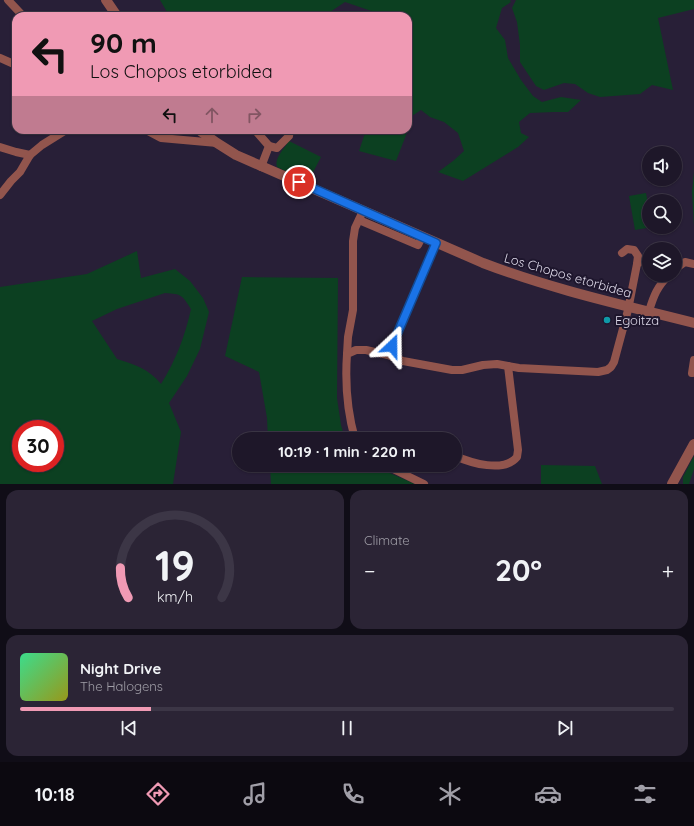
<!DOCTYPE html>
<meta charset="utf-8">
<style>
body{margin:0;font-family:Quicksand,sans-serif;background:#2b2435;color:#f1f3f6;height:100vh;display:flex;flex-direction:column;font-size:15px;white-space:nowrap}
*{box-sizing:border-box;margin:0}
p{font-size:13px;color:#a19fa8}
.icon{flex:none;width:22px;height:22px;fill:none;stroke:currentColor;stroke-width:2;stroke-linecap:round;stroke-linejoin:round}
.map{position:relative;height:484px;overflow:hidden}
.panel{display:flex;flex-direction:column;gap:6px;padding:6px;background:#100d17;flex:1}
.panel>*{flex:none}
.banner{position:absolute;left:12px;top:12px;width:400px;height:122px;border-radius:12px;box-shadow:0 1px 3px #0004,0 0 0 1px #3c3646;background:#f09ab4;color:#111;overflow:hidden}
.controls{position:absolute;left:642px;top:146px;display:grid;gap:8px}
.controls a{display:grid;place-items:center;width:40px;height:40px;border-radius:50%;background:#1e1729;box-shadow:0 1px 3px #0004,0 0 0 1px #3c3646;font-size:20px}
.speed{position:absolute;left:12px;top:420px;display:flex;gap:8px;font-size:20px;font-weight:700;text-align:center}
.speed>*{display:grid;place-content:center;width:52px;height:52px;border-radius:50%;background:#1e1729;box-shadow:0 1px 3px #0004,0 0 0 1px #3c3646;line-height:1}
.speed .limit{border:6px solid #d22;background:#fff;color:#111}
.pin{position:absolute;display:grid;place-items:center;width:34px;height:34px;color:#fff;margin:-17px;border:2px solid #fff;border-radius:50%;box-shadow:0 1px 4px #0007}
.me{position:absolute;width:44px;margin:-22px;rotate:23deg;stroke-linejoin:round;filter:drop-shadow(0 0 3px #0008)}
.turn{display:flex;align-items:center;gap:14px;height:84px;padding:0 12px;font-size:18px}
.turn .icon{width:52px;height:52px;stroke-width:2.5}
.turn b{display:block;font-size:28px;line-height:34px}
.lanes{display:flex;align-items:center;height:38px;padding:0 12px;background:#0003;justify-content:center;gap:20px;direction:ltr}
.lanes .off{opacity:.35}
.big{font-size:30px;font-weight:700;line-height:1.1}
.panel .tile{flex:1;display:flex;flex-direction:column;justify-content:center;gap:6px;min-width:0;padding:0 14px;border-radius:12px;background:#2b2435}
.panel .dial{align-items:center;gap:0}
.dial svg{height:104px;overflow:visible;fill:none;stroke:#3c3646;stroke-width:7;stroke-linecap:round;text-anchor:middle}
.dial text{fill:#f1f3f6;stroke:none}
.song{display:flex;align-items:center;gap:12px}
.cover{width:48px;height:48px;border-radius:6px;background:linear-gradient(135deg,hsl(150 70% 55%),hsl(60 70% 35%))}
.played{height:4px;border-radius:2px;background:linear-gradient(90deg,#f09ab4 20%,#3c3646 20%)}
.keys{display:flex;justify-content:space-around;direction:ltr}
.heat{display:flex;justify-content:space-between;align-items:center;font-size:22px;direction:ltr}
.panel .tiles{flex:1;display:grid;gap:6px;grid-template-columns:1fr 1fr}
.tile:last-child{grid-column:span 2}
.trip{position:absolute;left:232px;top:432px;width:230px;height:40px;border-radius:20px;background:#1e1729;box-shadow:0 1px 3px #0004,0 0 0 1px #3c3646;font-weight:700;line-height:40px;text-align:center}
.dock{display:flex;height:64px;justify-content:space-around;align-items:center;background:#0c0910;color:#a19fa8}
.dock .icon{width:28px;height:28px}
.dock .current{color:#f09ab4}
.dock b{font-size:18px;color:#f1f3f6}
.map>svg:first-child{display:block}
</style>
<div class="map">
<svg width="694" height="484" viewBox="0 0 694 484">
<rect width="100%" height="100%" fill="#281f37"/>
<g fill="#0c4021" fill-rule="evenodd">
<polygon points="160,0 510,0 511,2 502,8 496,28 505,40 508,58 521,80 533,96 542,102 561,97 581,100 568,112 554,112 530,113 519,122 521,133 529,137 518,147 463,181 438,172 453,161 464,151 458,133 444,122 430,117 421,110 409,118 408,129 408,16 386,16 345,2 324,16 163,16 167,12"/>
<polygon points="516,0 694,0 694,9 658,18 673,90 652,85 640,94 600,97 588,93 575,84 564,83 544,90 536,86 520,62 520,45 517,22 512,8"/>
<polygon points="366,130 408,130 396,161 359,151"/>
<path d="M289,141l32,16 -12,23 -5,-2 -2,1 -25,-12c-3,-9 7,-18 12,-26z"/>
<polygon points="694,172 694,226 692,192"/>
<polygon points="646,193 649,210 649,227 652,227 635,230 629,196"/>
<path d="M137,251l4,27 34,-9 15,12 13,17 6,14 -9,37 -13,27 -18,27 12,29 -8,52h-173v-197l87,-13zM165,293c17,1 17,2 26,16 -6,27 -15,51 -30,75 -12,-15 -27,-20 -44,-25l-25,-38 25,-12zM21,429h34v34h-34z"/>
<polygon points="242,277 338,278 337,398 341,425 345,439 268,439 267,418 259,372 225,356"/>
<polygon points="694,456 694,469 689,484 683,484 683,477"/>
<polygon points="270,465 371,465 415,484 271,484"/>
<polygon points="541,465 595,466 602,484 541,484"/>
</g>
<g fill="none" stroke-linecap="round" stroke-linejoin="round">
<g stroke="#92554d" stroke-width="8">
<polyline points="8,0 23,16"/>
<polyline points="0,58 16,65"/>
<polyline points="146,130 161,138 217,143"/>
<polyline points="255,130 269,146 261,167"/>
<polyline points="269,146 277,148 289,136 290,130"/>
<polyline points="0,147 16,152 30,155"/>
<polyline points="0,195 11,181 20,172 30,155 42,145 66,130"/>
<polyline points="359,220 418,245 422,237"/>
<polyline points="622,253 627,249 634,250 638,256 637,264"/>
<polyline points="675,269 685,262 694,264"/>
<path d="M649,311c5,-16 8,-24 20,-36"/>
<polyline points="347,354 348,337 353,310 353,241 355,228 363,211"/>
<polyline points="388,355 436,243"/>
<polyline points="692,373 694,360"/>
<path d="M355,439c-8,-28 -10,-56 -8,-85l9,-4h10l22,5 15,6 49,9h10l21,-5 14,-1 22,4 79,4 9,-2 4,-3 3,-5 14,-52 9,-46 6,-4 6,-1"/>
<path d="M455,456c16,7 49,17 62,1l1,-7 -10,-84"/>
<polyline points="385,465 424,484"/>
</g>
<g stroke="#92554d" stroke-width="10">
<polyline points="106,0 117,16"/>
<path d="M199,130l18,13 19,12 247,108c68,26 140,42 211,60"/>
<polyline points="672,484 694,444"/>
</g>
</g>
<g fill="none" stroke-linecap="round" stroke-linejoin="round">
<g stroke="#114b97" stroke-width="10">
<polyline id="route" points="299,182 436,243 392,346"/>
</g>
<use href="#route" stroke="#1a73e8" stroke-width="7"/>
</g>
<circle fill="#0f9aa8" stroke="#1e162d" stroke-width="1.5" cx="607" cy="320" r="4"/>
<g text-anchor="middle" stroke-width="4" stroke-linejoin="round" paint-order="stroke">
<g font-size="13" fill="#ded9e9" stroke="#1e162d">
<text transform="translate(568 275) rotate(16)" y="5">Los Chopos etorbidea</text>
</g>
<g font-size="13" fill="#ded9e9" stroke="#1e162d" text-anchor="start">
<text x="615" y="325">Egoitza</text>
</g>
</g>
</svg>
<div class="controls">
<a><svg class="icon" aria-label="sound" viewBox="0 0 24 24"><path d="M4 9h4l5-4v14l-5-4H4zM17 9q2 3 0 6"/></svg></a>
<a><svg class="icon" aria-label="search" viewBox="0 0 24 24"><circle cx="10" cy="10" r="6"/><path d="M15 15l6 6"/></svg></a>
<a><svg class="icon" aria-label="layers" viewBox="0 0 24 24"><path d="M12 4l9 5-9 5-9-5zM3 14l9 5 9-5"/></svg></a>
</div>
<div class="speed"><div class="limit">30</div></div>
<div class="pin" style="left:299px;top:182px;background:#d93025"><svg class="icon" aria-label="arrive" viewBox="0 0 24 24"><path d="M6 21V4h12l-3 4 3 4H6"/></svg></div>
<svg class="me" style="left:392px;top:346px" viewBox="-20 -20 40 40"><path d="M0-17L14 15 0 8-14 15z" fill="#1a73e8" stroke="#fff" stroke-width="4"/></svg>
<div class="trip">10:19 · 1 min · 220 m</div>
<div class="banner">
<div class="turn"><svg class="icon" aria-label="left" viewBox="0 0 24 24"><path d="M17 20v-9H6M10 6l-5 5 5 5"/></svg><div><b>90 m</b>Los Chopos etorbidea</div></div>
<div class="lanes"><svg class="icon" aria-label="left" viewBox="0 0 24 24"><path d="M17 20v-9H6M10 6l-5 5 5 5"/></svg><svg class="icon off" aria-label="ahead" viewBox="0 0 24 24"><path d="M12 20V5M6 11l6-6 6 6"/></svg><svg class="icon off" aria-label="right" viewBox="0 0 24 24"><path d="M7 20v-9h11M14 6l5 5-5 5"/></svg></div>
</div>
</div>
<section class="panel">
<div class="tiles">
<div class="tile dial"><svg viewBox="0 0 100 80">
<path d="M14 69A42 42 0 1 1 86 69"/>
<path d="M14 69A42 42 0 0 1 8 46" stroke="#f09ab4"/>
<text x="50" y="56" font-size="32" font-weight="700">19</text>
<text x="50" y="72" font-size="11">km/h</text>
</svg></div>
<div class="tile"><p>Climate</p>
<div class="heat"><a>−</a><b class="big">20°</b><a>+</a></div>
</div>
<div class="tile">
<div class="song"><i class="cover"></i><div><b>Night Drive</b><p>The Halogens</p></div></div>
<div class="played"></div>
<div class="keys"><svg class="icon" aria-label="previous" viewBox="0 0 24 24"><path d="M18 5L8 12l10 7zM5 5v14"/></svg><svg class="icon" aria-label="pause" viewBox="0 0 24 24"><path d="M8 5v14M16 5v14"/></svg><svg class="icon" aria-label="next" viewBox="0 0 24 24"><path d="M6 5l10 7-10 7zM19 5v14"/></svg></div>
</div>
</div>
</section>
<nav class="dock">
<b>10:18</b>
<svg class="icon current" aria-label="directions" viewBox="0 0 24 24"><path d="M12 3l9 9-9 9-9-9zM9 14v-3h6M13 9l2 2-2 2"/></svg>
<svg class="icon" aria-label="music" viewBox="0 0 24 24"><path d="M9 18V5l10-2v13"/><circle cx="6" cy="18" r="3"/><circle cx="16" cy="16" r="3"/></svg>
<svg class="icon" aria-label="phone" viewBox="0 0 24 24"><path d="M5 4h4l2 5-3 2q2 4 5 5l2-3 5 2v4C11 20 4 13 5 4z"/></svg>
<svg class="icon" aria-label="climate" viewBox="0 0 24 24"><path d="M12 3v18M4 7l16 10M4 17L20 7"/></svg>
<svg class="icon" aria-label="car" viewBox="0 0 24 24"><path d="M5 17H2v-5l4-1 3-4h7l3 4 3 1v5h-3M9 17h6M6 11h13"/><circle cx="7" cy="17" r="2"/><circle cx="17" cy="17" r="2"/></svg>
<svg class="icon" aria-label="filters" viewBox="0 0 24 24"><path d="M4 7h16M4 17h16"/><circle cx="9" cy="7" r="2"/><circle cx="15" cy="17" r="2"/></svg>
</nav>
